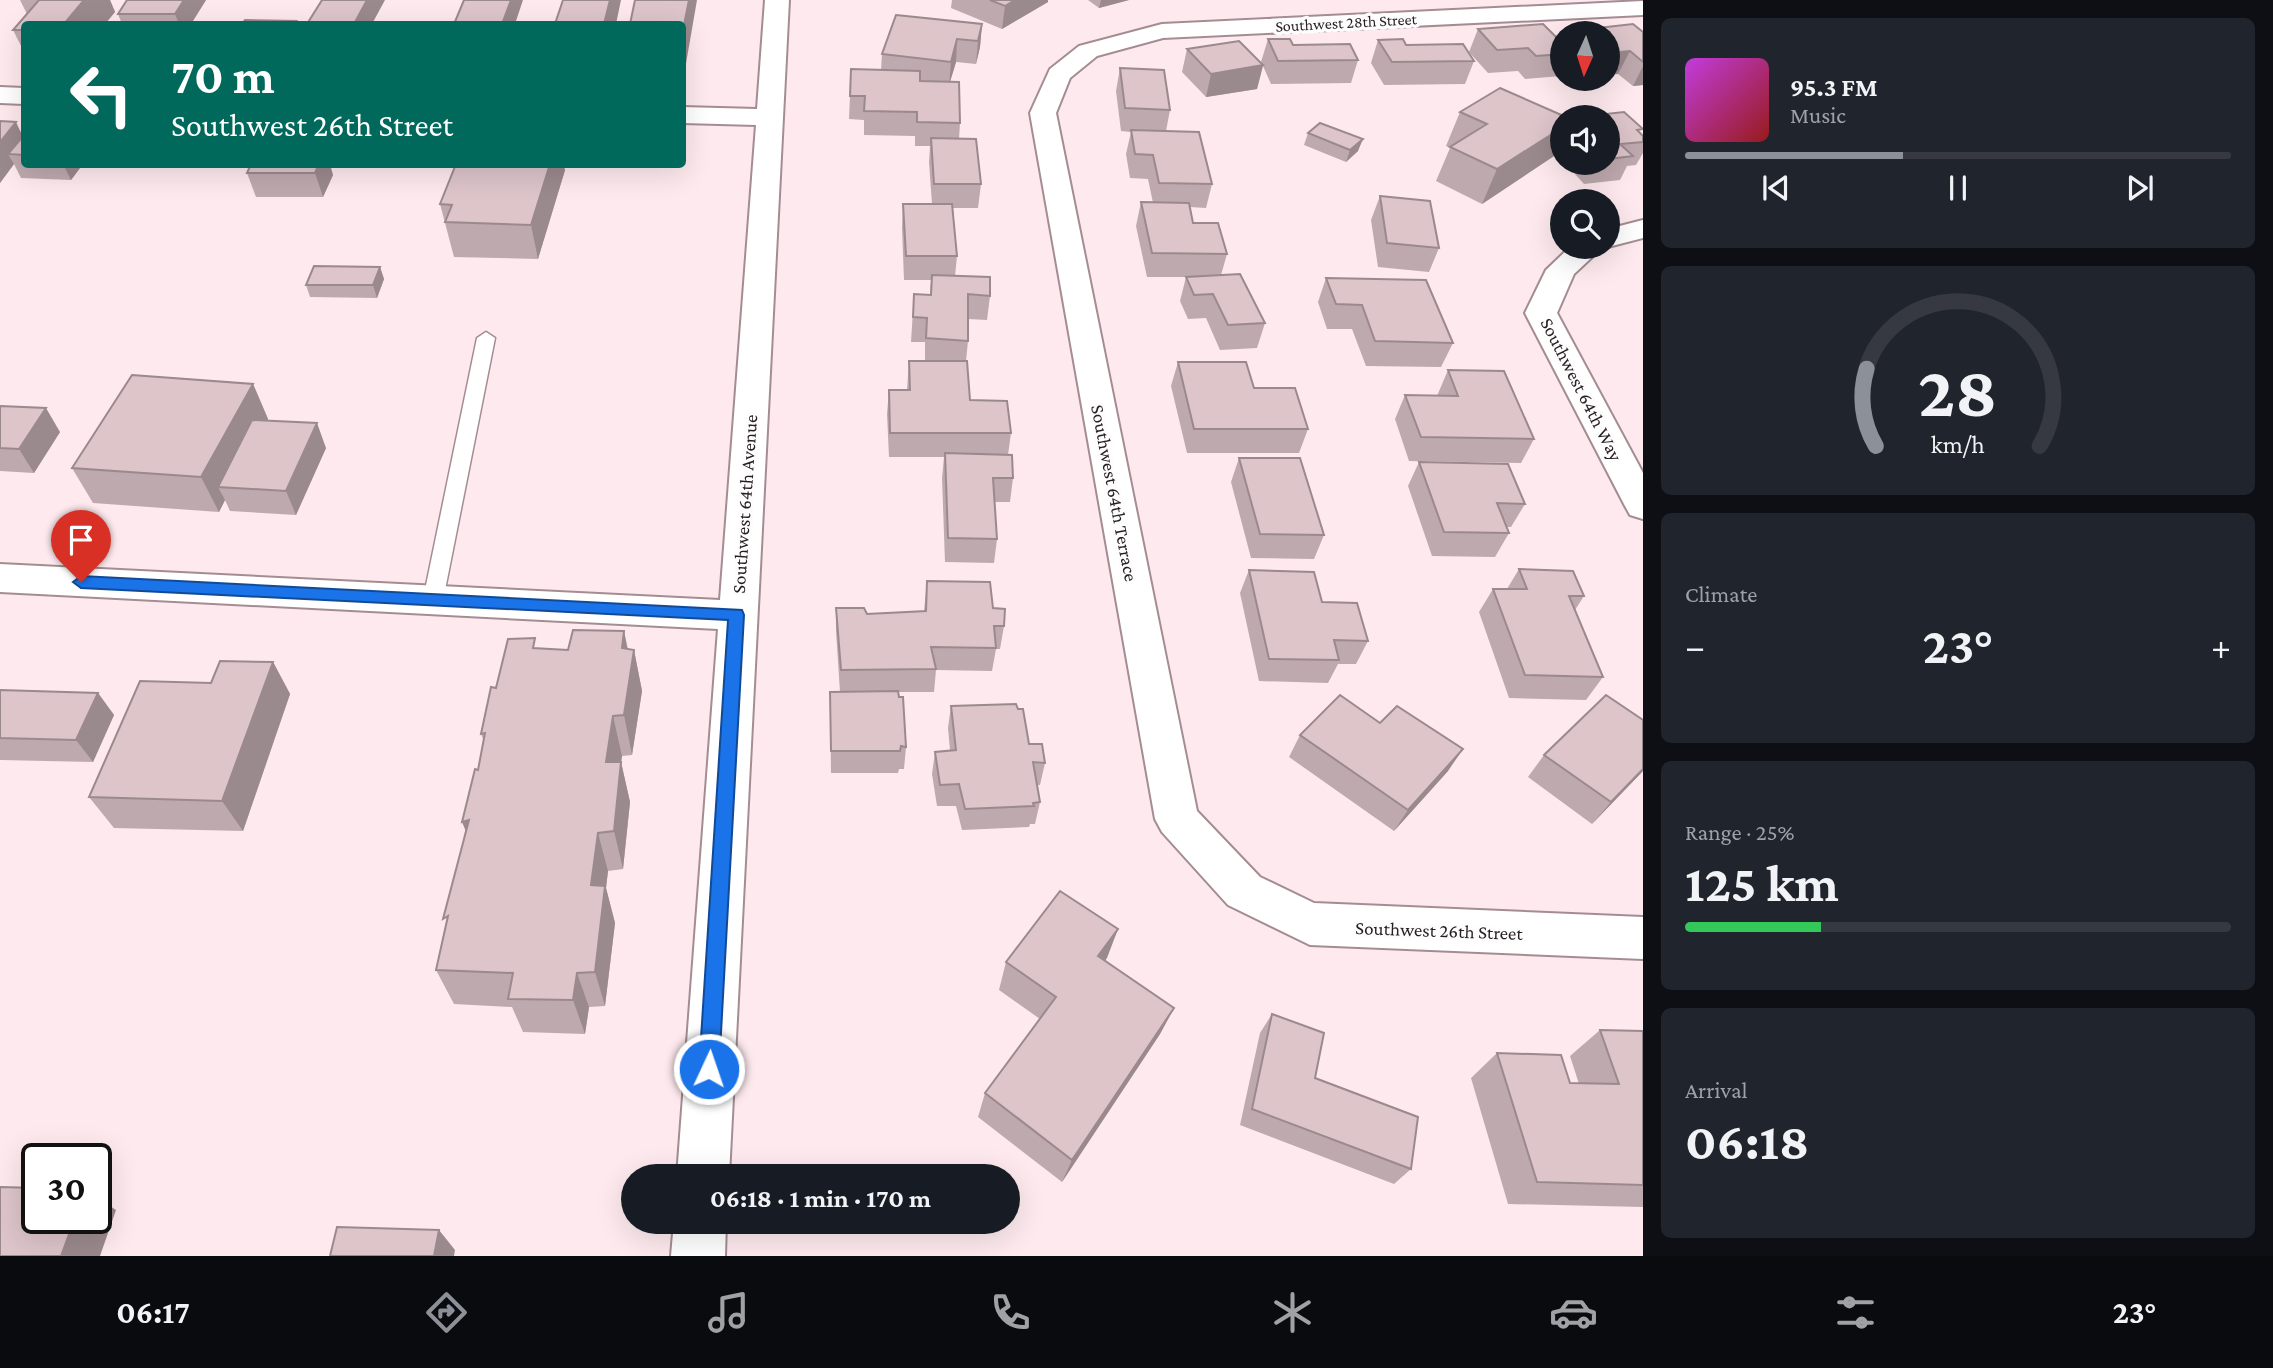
<!DOCTYPE html>
<meta charset="utf-8">
<style>
body{margin:0;font-family:"Crimson Pro",serif;background:#20242c;color:#f1f3f6;height:100vh;display:flex;flex-direction:column;font-size:26px;white-space:nowrap}
*{box-sizing:border-box;margin:0}
p{font-size:23px;color:#9ea1a6}
.icon{flex:none;width:38px;height:38px;fill:none;stroke:currentColor;stroke-width:2;stroke-linecap:round;stroke-linejoin:round}
.map{position:relative;flex:1;overflow:hidden}
.side{display:flex;flex-direction:column;gap:18px;padding:18px;background:#0d0f14;width:630px}
.side>*{flex:none}
.top-card{position:absolute;left:21px;top:21px;width:665px;height:147px;border-radius:7px;box-shadow:0 7px 28px #0002;background:#00695c;color:#fff;overflow:hidden}
.needle{width:46px;rotate:183deg}
.fabs{position:absolute;left:1550px;top:21px;display:grid;gap:14px}
.fabs a{display:grid;place-items:center;width:70px;height:70px;border-radius:50%;background:#171b24;box-shadow:0 7px 28px #0002;font-size:35px}
.speed{position:absolute;left:21px;top:1143px;display:flex;gap:14px;font-size:35px;font-weight:700;text-align:center}
.speed>*{display:grid;place-content:center;width:91px;height:91px;border-radius:50%;background:#171b24;box-shadow:0 7px 28px #0002;line-height:1}
.speed .limit{border:4px solid #111;border-radius:10px;background:#fff;color:#111}
.pin{position:absolute;display:grid;place-items:center;width:60px;height:60px;color:#fff;margin:-72px -30px;border-radius:50% 50% 50% 0;rotate:-45deg;box-shadow:0 0 7px #0007}
.pin .icon{rotate:45deg}
.me{position:absolute;width:77px;margin:-38px;rotate:3deg;stroke-linejoin:round;filter:drop-shadow(0 0 5px #0008)}
.turn{display:flex;align-items:center;gap:24px;height:147px;padding:0 35px;font-size:32px}
.turn .icon{width:91px;height:91px;stroke-width:2.5}
.turn b{display:block;font-size:49px;line-height:60px}
.big{font-size:52px;font-weight:700;line-height:1.1}
.side .widget{flex:1;display:flex;flex-direction:column;justify-content:center;gap:10px;min-width:0;padding:0 24px;border-radius:10px;background:#20242c}
.side .dial{align-items:center;gap:0}
.dial svg{height:182px;overflow:visible;fill:none;stroke:#363941;stroke-width:7;stroke-linecap:round;text-anchor:middle}
.dial text{fill:#f1f3f6;stroke:none}
.song{display:flex;align-items:center;gap:21px}
.cover{width:84px;height:84px;border-radius:10px;background:linear-gradient(135deg,hsl(290 70% 55%),hsl(0 70% 35%))}
.played{height:7px;border-radius:4px;background:linear-gradient(90deg,#8c9099 40%,#363941 40%)}
.keys{display:flex;justify-content:space-around;direction:ltr}
.heat{display:flex;justify-content:space-between;align-items:center;font-size:38px;direction:ltr}
.charge{height:10px;border-radius:5px;background:linear-gradient(90deg,#34c759 25%,#363941 0)}
.trip{position:absolute;left:621px;top:1164px;width:399px;height:70px;border-radius:35px;background:#171b24;box-shadow:0 7px 28px #0002;font-weight:700;line-height:70px;text-align:center}
.menu{display:flex;height:112px;justify-content:space-around;align-items:center;background:#090b0e;color:#9ea1a6}
.menu .icon{width:49px;height:49px}
.menu .current{color:#8c9099}
.menu b{font-size:32px;color:#f1f3f6}
main{display:flex;flex:1;min-height:0}
.map>svg:first-child{display:block}
</style>
<main>
<div class="map">
<svg width="1643" height="1256" viewBox="0 0 1643 1256">
<rect width="100%" height="100%" fill="#feeaee"/>
<g fill="none" stroke-linecap="round" stroke-linejoin="round">
<g stroke="#a48d92" stroke-width="3">
<polygon id="service" points="486,332 495,338 443,600 440,606 426,606 423,600 477,338"/>
</g>
<g stroke="#a48d92" stroke-width="4">
<g id="minor">
<polygon points="765,0 789,0 729,1176 677,1176 718,629 0,592 0,564 720,600 756,125 682,123 682,107 757,109"/>
<polygon points="1643,1 1643,15 1163,38 1097,56 1070,78 1056,113 1197,811 1260,877 1314,903 1643,917 1643,959 1310,945 1228,905 1162,832 1155,819 1030,113 1050,69 1079,46 1162,24"/>
<polygon points="0,87 24,88 24,104 0,103"/>
<polygon points="1643,220 1643,238 1608,247 1608,229"/>
<polygon points="1570,247 1603,247 1574,274 1557,313 1643,473 1643,519 1630,515 1625,506 1525,313 1546,270"/>
<polygon points="674,1222 726,1222 725,1256 671,1256"/>
</g>
</g>
<use href="#service" fill="#fff" fill-rule="evenodd"/>
<use href="#minor" fill="#fff" fill-rule="evenodd"/>
</g>
<g fill="#bea9ae">
<polygon points="20,0 110,0 115,12 105,24 24,24 24,52 13,30 27,14"/>
<polygon points="206,0 191,24 122,24 118,14"/>
<polygon points="952,0 1048,0 1048,2 1002,29 951,8"/>
<polygon points="1088,0 1129,0 1099,8"/>
<polygon points="982,24 980,47 976,64 956,62 950,82 960,123 959,139 981,184 978,208 953,208 957,256 955,276 990,296 987,320 968,319 968,341 966,361 970,400 1011,433 1008,455 1013,478 1010,502 995,502 997,539 994,563 945,562 942,478 944,457 889,457 887,414 889,390 907,390 909,361 925,361 925,342 911,342 914,294 930,295 931,280 904,280 902,228 903,204 932,204 929,162 930,146 915,146 915,136 864,135 864,120 849,119 850,96 881,70 882,54"/>
<polygon points="1478,29 1563,44 1563,72 1561,76 1525,79 1518,71 1488,73 1469,52"/>
<polygon points="1580,30 1643,32 1643,85 1633,86 1618,74 1608,33 1579,33"/>
<polygon points="1268,39 1358,60 1351,83 1271,84 1263,66 1257,89 1206,97 1182,72 1187,49 1263,65 1261,62"/>
<polygon points="1378,40 1406,45 1474,61 1465,84 1384,85 1371,63"/>
<polygon points="1120,68 1170,110 1166,131 1212,184 1206,208 1190,207 1193,223 1227,254 1221,275 1265,323 1257,348 1220,350 1206,318 1188,319 1180,301 1186,277 1147,277 1136,226 1141,202 1153,203 1148,179 1130,178 1126,154 1131,132 1121,131 1116,91"/>
<polygon points="1460,112 1563,117 1563,161 1557,154 1482,204 1436,181 1450,148 1446,146"/>
<polygon points="1608,117 1643,136 1643,153 1636,165 1627,166 1620,180 1584,184 1565,163 1608,163"/>
<polygon points="0,121 23,136 24,135 24,164 83,164 71,180 21,178 14,164 0,183"/>
<polygon points="1308,133 1358,151 1346,162 1304,145"/>
<polygon points="251,164 333,175 323,197 256,197 247,173"/>
<polygon points="565,170 538,259 454,257 440,204"/>
<polygon points="1380,196 1439,248 1429,272 1378,267 1371,220"/>
<polygon points="380,267 384,279 377,298 310,297 306,285"/>
<polygon points="1326,278 1453,343 1441,367 1366,366 1352,329 1327,329 1318,302"/>
<polygon points="1178,362 1254,388 1308,429 1299,453 1187,453 1171,386"/>
<polygon points="1448,370 1534,439 1521,463 1409,461 1395,419 1405,395 1437,396"/>
<polygon points="253,384 268,419 267,421 326,448 296,515 230,511 225,500 219,512 93,503 72,468"/>
<polygon points="0,406 60,432 34,473 0,471"/>
<polygon points="1239,458 1324,535 1314,559 1251,558 1231,482"/>
<polygon points="1419,462 1525,504 1511,527 1506,527 1509,533 1495,557 1432,556 1408,486"/>
<polygon points="1519,569 1584,596 1575,610 1603,677 1586,700 1509,698 1479,612 1493,589 1507,589"/>
<polygon points="1249,570 1322,602 1368,641 1356,664 1338,664 1328,683 1259,681 1240,593"/>
<polygon points="927,581 993,608 1004,626 1000,649 996,649 992,671 936,670 934,692 898,692 906,747 904,769 899,769 898,773 831,773 830,692 840,692 836,631 836,608 867,614 924,611"/>
<polygon points="624,631 628,649 634,650 642,691 632,755 622,756 621,762 630,802 623,869 608,871 606,888 615,923 605,1006 589,1007 585,1034 523,1032 512,1007 454,1004 436,970 484,741 481,734 496,688 538,648 568,650"/>
<polygon points="273,662 290,694 243,831 114,828 89,797 211,683"/>
<polygon points="0,690 98,693 114,715 93,762 0,760"/>
<polygon points="951,706 1029,744 1045,763 1040,785 1037,785 1040,802 1035,824 1030,824 1029,827 962,830 956,806 937,806 932,774 935,752 950,750 948,728"/>
<polygon points="1300,735 1448,771 1394,831 1289,757"/>
<polygon points="1544,755 1643,771 1592,824 1528,777"/>
<polygon points="1118,929 1105,960 1174,1008 1160,1034 1062,1182 978,1117 985,1093 1040,1019 999,990 1006,962"/>
<polygon points="1272,1014 1315,1078 1411,1169 1394,1184 1240,1125 1260,1033"/>
<polygon points="1600,1030 1643,1031 1643,1207 1508,1204 1471,1078 1497,1053 1570,1083 1579,1084 1570,1056"/>
</g>
<g fill="#9b8a8d">
<polygon points="71,0 110,0 115,12 105,24 64,24"/>
<polygon points="184,0 206,0 191,24 179,24 175,14"/>
<polygon points="367,0 385,0 372,24 354,24"/>
<polygon points="511,0 523,0 515,24 502,24"/>
<polygon points="610,0 621,0 616,24 604,24"/>
<polygon points="689,0 697,0 683,81 682,35"/>
<polygon points="1015,0 1048,0 1048,2 1002,29 1005,6"/>
<polygon points="1101,0 1129,0 1099,8"/>
<polygon points="982,24 980,47 976,64 978,41"/>
<polygon points="957,39 956,62 949,85 951,62"/>
<polygon points="1630,51 1618,74 1608,75 1608,53"/>
<polygon points="1263,65 1257,89 1206,97 1211,74"/>
<polygon points="1643,66 1643,85 1633,86"/>
<polygon points="16,122 24,139 8,154 14,164 0,183 0,142"/>
<polygon points="1563,127 1563,142 1557,154 1482,204 1497,169"/>
<polygon points="1363,139 1358,151 1346,162 1350,150"/>
<polygon points="63,164 83,164 71,180"/>
<polygon points="319,164 330,164 333,175 323,197 315,173"/>
<polygon points="550,164 564,164 565,170 538,259 531,225"/>
<polygon points="380,267 384,279 377,298 373,285"/>
<polygon points="253,384 268,419 231,488 218,487 225,500 219,512 201,477"/>
<polygon points="46,408 60,432 34,473 19,449"/>
<polygon points="317,423 326,448 296,515 286,491"/>
<polygon points="624,631 631,669 634,650 642,691 632,755 624,715 622,648"/>
<polygon points="273,662 290,694 243,831 222,801"/>
<polygon points="98,693 114,715 93,762 76,740"/>
<polygon points="613,716 622,756 615,801 606,762"/>
<polygon points="1463,749 1448,771 1394,831 1408,810"/>
<polygon points="621,762 630,802 623,869 614,831"/>
<polygon points="1643,769 1643,771 1592,824 1611,802"/>
<polygon points="469,820 478,860 462,822"/>
<polygon points="598,833 608,871 606,888 615,923 605,1006 595,972 591,885"/>
<polygon points="1118,929 1107,958 1088,984 1098,956"/>
<polygon points="577,973 589,1007 585,1034 573,1000"/>
<polygon points="1174,1008 1160,1034 1062,1182 1072,1160"/>
<polygon points="96,1197 116,1210 100,1256 61,1256 75,1218 96,1218"/>
<polygon points="439,1230 455,1250 454,1256 434,1256"/>
</g>
<g fill="#ddc5ca" stroke="#9b8a8d" stroke-width="2">
<polygon points="39,0 84,0 64,24 24,24 24,30 13,30"/>
<polygon points="127,0 184,0 175,14 118,14"/>
<polygon points="322,0 367,0 354,24 307,24"/>
<polygon points="464,0 511,0 502,24 454,24"/>
<polygon points="563,0 610,0 604,24 555,24"/>
<polygon points="635,0 689,0 682,35 682,24 630,24"/>
<polygon points="990,0 1015,0 1005,6"/>
<polygon points="896,15 982,24 978,41 957,39 951,62 882,54"/>
<polygon points="245,20 296,21 293,24 242,24"/>
<polygon points="1543,24 1563,44 1563,54 1536,56 1528,48 1497,50 1478,29"/>
<polygon points="1633,24 1643,32 1643,62 1630,51 1608,53 1608,33 1584,33 1580,30"/>
<polygon points="1268,39 1290,39 1293,45 1350,44 1358,60 1278,61"/>
<polygon points="1403,39 1406,45 1463,44 1474,61 1392,62 1378,40"/>
<polygon points="1239,41 1263,65 1211,74 1187,49"/>
<polygon points="1120,68 1164,70 1170,110 1125,108"/>
<polygon points="851,69 920,71 920,81 959,82 960,123 917,122 917,112 864,111 865,96 850,96"/>
<polygon points="1500,88 1566,117 1563,117 1563,127 1497,169 1450,147 1487,124 1460,112"/>
<polygon points="1624,112 1643,129 1637,130 1643,136 1643,142 1620,144 1633,156 1608,159 1608,117 1578,117"/>
<polygon points="0,121 16,122 0,142"/>
<polygon points="1320,123 1363,139 1350,150 1308,133"/>
<polygon points="1131,130 1199,132 1212,184 1159,183 1153,155 1135,154"/>
<polygon points="24,135 24,155 8,154"/>
<polygon points="931,138 976,139 981,184 934,184"/>
<polygon points="251,164 319,164 315,173 247,173"/>
<polygon points="456,164 550,164 531,225 445,222 452,205 440,204"/>
<polygon points="1380,196 1430,201 1439,248 1387,243"/>
<polygon points="1141,202 1189,203 1193,223 1218,223 1227,254 1152,253"/>
<polygon points="903,204 952,204 957,256 906,256"/>
<polygon points="314,266 380,267 373,285 306,285"/>
<polygon points="1240,274 1265,323 1228,325 1213,294 1194,295 1186,277"/>
<polygon points="932,275 990,277 990,296 968,294 968,341 926,338 927,318 913,317 914,294 931,295"/>
<polygon points="1326,278 1426,280 1453,343 1375,341 1362,305 1336,304"/>
<polygon points="909,361 967,361 970,400 1007,401 1011,433 890,433 889,390 910,390"/>
<polygon points="1178,362 1246,362 1254,388 1295,388 1308,429 1194,429"/>
<polygon points="1448,370 1504,371 1534,439 1421,437 1405,395 1458,396"/>
<polygon points="132,375 253,384 201,477 72,468"/>
<polygon points="0,406 46,408 19,449 0,448"/>
<polygon points="252,420 317,423 286,491 218,487"/>
<polygon points="945,453 1012,455 1013,478 993,478 997,539 948,538"/>
<polygon points="1239,458 1300,458 1324,535 1260,534"/>
<polygon points="1419,462 1508,464 1525,504 1497,503 1509,533 1444,532"/>
<polygon points="1519,569 1573,571 1584,596 1569,596 1603,677 1525,675 1493,589 1527,589"/>
<polygon points="1249,570 1314,572 1322,602 1357,603 1368,641 1334,640 1339,660 1269,659"/>
<polygon points="927,581 990,582 993,608 1005,609 1004,626 994,626 996,648 931,647 936,669 841,670 836,608 864,608 867,614 926,611"/>
<polygon points="573,630 624,631 622,648 634,650 624,715 613,716 606,762 621,762 614,831 598,833 591,885 605,886 595,972 577,973 573,1000 508,999 513,973 436,970 448,916 443,919 469,820 462,822 475,769 478,770 485,733 481,734 491,687 496,688 508,639 535,638 533,648 568,650"/>
<polygon points="220,661 273,662 222,801 89,797 140,681 211,683"/>
<polygon points="0,690 98,693 76,740 0,738"/>
<polygon points="898,691 899,697 903,697 906,747 901,746 900,751 831,751 830,692"/>
<polygon points="1340,695 1380,723 1397,706 1463,749 1408,810 1300,735"/>
<polygon points="1606,695 1643,720 1643,769 1611,802 1544,755"/>
<polygon points="1016,704 1018,709 1023,709 1029,744 1042,744 1045,763 1033,762 1040,802 1033,803 1034,806 965,809 959,784 940,785 935,752 956,750 951,706"/>
<polygon points="1060,891 1118,929 1098,956 1174,1008 1072,1160 985,1093 1056,997 1006,962"/>
<polygon points="1272,1014 1324,1033 1315,1078 1418,1117 1411,1169 1252,1109"/>
<polygon points="1600,1030 1643,1031 1643,1185 1537,1182 1497,1053 1561,1055 1570,1083 1619,1084"/>
<polygon points="0,1187 37,1188 37,1218 75,1218 61,1256 0,1256"/>
<polygon points="337,1227 439,1230 434,1256 330,1256"/>
</g>
<polygon fill="#1a73e8" stroke="#114b97" stroke-width="2" points="81,576 742,610 744,615 719,1069 716,1076 709,1079 702,1076 699,1069 728,620 81,588 73,582"/>
<g text-anchor="middle" stroke-width="7" stroke-linejoin="round" paint-order="stroke">
<g font-size="16" fill="#271e20" stroke="#fdfdfd">
<text transform="translate(1346 22) rotate(-3)" y="6">Southwest 28th Street</text>
</g>
<g font-size="19" fill="#271e20" stroke="#fdfdfd">
<text transform="translate(1582 389) rotate(63)" y="7">Southwest 64th Way</text>
<text transform="translate(1115 493) rotate(79)" y="7">Southwest 64th Terrace</text>
<text transform="translate(744 504) rotate(-86)" y="7">Southwest 64th Avenue</text>
<text transform="translate(1439 930) rotate(2)" y="7">Southwest 26th Street</text>
</g>
</g>
</svg>
<div class="fabs">
<a><svg class="needle" viewBox="-14 -14 28 28"><path d="M0-13l5 13h-10z" fill="#e53935"/><path d="M0 13l5-13h-10z" fill="#9ea1a6"/></svg></a>
<a><svg class="icon" aria-label="sound" viewBox="0 0 24 24"><path d="M4 9h4l5-4v14l-5-4H4zM17 9q2 3 0 6"/></svg></a>
<a><svg class="icon" aria-label="search" viewBox="0 0 24 24"><circle cx="10" cy="10" r="6"/><path d="M15 15l6 6"/></svg></a>
</div>
<div class="speed"><div class="limit">30</div></div>
<div class="pin" style="left:81px;top:582px;background:#d93025"><svg class="icon" aria-label="arrive" viewBox="0 0 24 24"><path d="M6 21V4h12l-3 4 3 4H6"/></svg></div>
<svg class="me" style="left:709px;top:1069px" viewBox="-20 -20 40 40"><circle r="17" fill="#1a73e8" stroke="#fff" stroke-width="3"/><path d="M0-11L8 9 0 5-8 9z" fill="#fff"/></svg>
<div class="trip">06:18 · 1 min · 170 m</div>
<div class="top-card">
<div class="turn"><svg class="icon" aria-label="left" viewBox="0 0 24 24"><path d="M17 20v-9H6M10 6l-5 5 5 5"/></svg><div><b>70 m</b>Southwest 26th Street</div></div>
</div>
</div>
<section class="side">
<div class="widget">
<div class="song"><i class="cover"></i><div><b>95.3 FM</b><p>Music</p></div></div>
<div class="played"></div>
<div class="keys"><svg class="icon" aria-label="previous" viewBox="0 0 24 24"><path d="M18 5L8 12l10 7zM5 5v14"/></svg><svg class="icon" aria-label="pause" viewBox="0 0 24 24"><path d="M8 5v14M16 5v14"/></svg><svg class="icon" aria-label="next" viewBox="0 0 24 24"><path d="M6 5l10 7-10 7zM19 5v14"/></svg></div>
</div>
<div class="widget dial"><svg viewBox="0 0 100 80">
<path d="M14 69A42 42 0 1 1 86 69"/>
<path d="M14 69A42 42 0 0 1 10 35" stroke="#8c9099"/>
<text x="50" y="56" font-size="32" font-weight="700">28</text>
<text x="50" y="72" font-size="11">km/h</text>
</svg></div>
<div class="widget"><p>Climate</p>
<div class="heat"><a>−</a><b class="big">23°</b><a>+</a></div>
</div>
<div class="widget"><p>Range · 25%</p><b class="big">125 km</b><div class="charge"></div></div>
<div class="widget"><p>Arrival</p><b class="big">06:18</b></div>
</section>
</main>
<nav class="menu">
<b>06:17</b>
<svg class="icon current" aria-label="directions" viewBox="0 0 24 24"><path d="M12 3l9 9-9 9-9-9zM9 14v-3h6M13 9l2 2-2 2"/></svg>
<svg class="icon" aria-label="music" viewBox="0 0 24 24"><path d="M9 18V5l10-2v13"/><circle cx="6" cy="18" r="3"/><circle cx="16" cy="16" r="3"/></svg>
<svg class="icon" aria-label="phone" viewBox="0 0 24 24"><path d="M5 4h4l2 5-3 2q2 4 5 5l2-3 5 2v4C11 20 4 13 5 4z"/></svg>
<svg class="icon" aria-label="climate" viewBox="0 0 24 24"><path d="M12 3v18M4 7l16 10M4 17L20 7"/></svg>
<svg class="icon" aria-label="car" viewBox="0 0 24 24"><path d="M5 17H2v-5l4-1 3-4h7l3 4 3 1v5h-3M9 17h6M6 11h13"/><circle cx="7" cy="17" r="2"/><circle cx="17" cy="17" r="2"/></svg>
<svg class="icon" aria-label="filters" viewBox="0 0 24 24"><path d="M4 7h16M4 17h16"/><circle cx="9" cy="7" r="2"/><circle cx="15" cy="17" r="2"/></svg>
<b>23°</b>
</nav>
